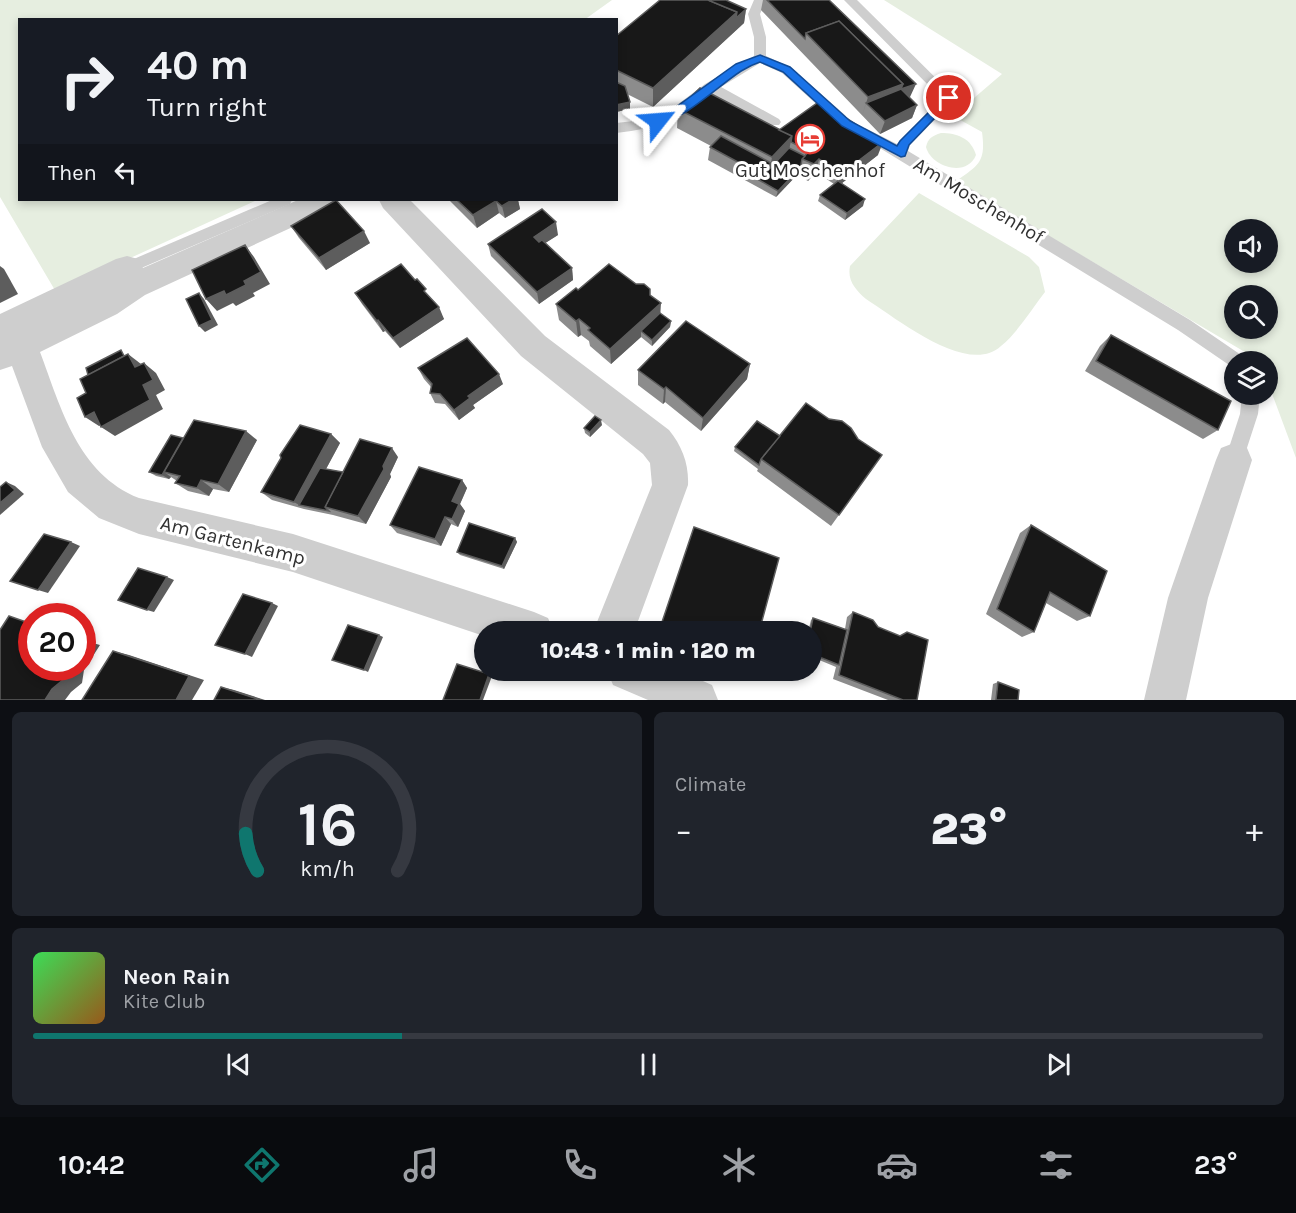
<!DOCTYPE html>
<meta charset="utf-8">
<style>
body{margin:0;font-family:Karla,sans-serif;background:#20242c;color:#f1f3f6;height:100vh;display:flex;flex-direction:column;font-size:22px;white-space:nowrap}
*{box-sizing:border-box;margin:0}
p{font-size:20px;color:#9ea1a6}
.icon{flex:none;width:33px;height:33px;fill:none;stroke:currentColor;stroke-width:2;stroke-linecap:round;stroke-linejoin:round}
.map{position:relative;height:700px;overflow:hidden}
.details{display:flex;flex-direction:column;gap:12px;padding:12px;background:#0d0f14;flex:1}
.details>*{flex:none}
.banner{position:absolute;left:18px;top:18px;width:600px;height:183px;border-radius:0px;box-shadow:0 3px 9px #0003;background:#171b24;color:#f1f3f6;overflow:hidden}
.buttons{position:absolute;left:1224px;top:219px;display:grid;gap:12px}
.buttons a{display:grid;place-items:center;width:54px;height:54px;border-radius:50%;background:#171b24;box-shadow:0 3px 9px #0003;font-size:30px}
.speed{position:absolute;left:18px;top:603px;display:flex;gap:12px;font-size:30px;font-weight:700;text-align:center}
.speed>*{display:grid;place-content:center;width:78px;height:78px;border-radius:50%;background:#171b24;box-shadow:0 3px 9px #0003;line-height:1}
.speed .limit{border:9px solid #d22;background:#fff;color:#111}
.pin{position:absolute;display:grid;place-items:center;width:51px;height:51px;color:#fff;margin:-26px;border:3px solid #fff;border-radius:50%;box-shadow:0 2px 6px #0007}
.me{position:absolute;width:66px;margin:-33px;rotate:62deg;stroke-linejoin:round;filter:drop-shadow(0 0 4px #0008)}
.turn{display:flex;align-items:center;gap:21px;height:126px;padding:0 30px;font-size:27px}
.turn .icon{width:78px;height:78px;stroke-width:2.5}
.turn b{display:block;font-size:42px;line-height:51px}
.then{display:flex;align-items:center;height:57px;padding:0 30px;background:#0003;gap:12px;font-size:22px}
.big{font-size:45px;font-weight:800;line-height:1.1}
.details .widget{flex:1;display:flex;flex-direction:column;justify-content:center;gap:9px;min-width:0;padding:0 21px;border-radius:9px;background:#20242c}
.details .dial{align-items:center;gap:0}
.dial svg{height:156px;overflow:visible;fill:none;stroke:#363941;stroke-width:7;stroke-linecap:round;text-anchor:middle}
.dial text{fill:#f1f3f6;stroke:none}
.song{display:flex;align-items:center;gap:18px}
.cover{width:72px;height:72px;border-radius:9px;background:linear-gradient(135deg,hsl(130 70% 55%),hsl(30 70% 35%))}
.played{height:6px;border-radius:3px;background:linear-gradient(90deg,#0f766e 30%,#363941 30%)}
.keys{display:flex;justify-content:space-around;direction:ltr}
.heat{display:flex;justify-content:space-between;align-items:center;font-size:33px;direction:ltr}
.details .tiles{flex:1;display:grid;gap:12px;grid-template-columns:1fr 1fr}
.widget:last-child{grid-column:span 2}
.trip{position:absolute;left:474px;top:621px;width:348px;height:60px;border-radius:30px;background:#171b24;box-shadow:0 3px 9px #0003;font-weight:800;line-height:60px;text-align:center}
.tabs{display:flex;height:96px;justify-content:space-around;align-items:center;background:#090b0e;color:#9ea1a6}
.tabs .icon{width:42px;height:42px}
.tabs .selected{color:#0f766e}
.tabs b{font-size:27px;color:#f1f3f6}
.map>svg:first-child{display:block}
</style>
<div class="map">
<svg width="1296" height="700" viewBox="0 0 1296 700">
<rect width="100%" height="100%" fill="#fff"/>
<g fill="#e6eee0" fill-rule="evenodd">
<polygon points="0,0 612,0 584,20 20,20 20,200 257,200 56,292 0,197"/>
<path d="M884,0h412v458l-28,-75v-21l-8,-1 -304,-180c23,-16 30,-19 26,-49l-29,-16 49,-42zM1234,230h34v32h-34zM1234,296h34v32h-34z"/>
<path d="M941,133c16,0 30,5 35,22 -9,23 -45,12 -50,-8 2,-9 6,-11 15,-14z"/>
<path d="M919,193l110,64 10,10 6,25c-14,18 -27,40 -44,54 -33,31 -105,-28 -135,-47 -10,-9 -19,-18 -16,-33z"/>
</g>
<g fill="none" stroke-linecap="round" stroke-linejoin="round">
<g fill="#cecece" fill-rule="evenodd">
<path d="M754,0h12l-6,14 6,23v19l24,11 55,48 2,3 -2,3h-10l-53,-48 -22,-10 -39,24 58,32 2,3 -2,3h-10l-57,-31c-35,26 -52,34 -96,39v-10l36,-4 14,-6 39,-29 49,-28v-19l-6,-23z"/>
<polygon points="844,0 857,0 956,98 910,145 908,151 1190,320 1244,357 1246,362 1234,362 1234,368 1232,367 1178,330 860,136 858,133 860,130 865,128 897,144 941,98"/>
<polygon points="272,200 292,200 290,204 132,272 122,272 119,268 122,264"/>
<polygon points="1242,394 1260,394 1258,414 1243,460 1240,466 1234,468 1228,466 1225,460 1240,414"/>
</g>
<g fill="#cecece" fill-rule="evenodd">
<path d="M298,200h40l-4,8 -189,87 -28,19 -77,38c21,56 38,122 99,146l154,36 241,78 14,6 6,14h-70v4l-191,-64 -154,-38 -40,-16 -31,-26 -26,-45 -30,-81 -12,4v-56l116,-55 11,-3 11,3 5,9z"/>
<path d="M379,200h31l135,136 124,94c13,16 20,34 19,55l-54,147h-41l59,-147 -2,-22 -7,-9 -122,-98 -138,-148z"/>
<polygon points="1234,443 1247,448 1252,460 1208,598 1186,700 1144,700 1168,598 1216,460 1221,448"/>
<polygon points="607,670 678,670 712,685 718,700 648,700 613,685"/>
</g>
</g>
<g fill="#8c8c8c">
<polygon points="763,0 829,0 910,97 909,97 917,105 912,118 880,134 761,10"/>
<polygon points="746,9 744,23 653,107 627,94 630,109 616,112 616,36"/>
<polygon points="678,109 779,130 878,155 842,183 863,206 845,220 818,201 820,195 834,184 816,172 808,181 797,175 776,197 708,160 710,147 711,146 677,128"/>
<polygon points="449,200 518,200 520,209 505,218 499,213 477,228"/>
<polygon points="291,226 370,243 326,270 299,238"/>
<polygon points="558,235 545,243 572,268 573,280 539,304 491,256 488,244"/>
<polygon points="578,290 650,295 660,313 671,321 670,327 652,346 641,337 611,364 590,346 589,341 581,335 578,337 559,320 556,304"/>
<polygon points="355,293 430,298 444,319 400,348 385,331 383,332 362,304"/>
<polygon points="1111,335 1218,430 1203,439 1085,371 1100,346"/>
<polygon points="750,364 747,379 701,431 665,402 663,404 638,385 638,370"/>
<polygon points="418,368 503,384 473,405 475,408 459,420 445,404 435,403 430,393 431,387 424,379"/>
<polygon points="602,425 590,437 585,433 584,428"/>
<polygon points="331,434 340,443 326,469 343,472 398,457 390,474 391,477 366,524 333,515 304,509 272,500 261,492"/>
<polygon points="780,436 858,439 882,455 831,526 757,471 758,469 734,451 735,447"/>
<polygon points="183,438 257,440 229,492 213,489 209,496 188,491 175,483 177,481 171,477 169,479 156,476 149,472"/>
<polygon points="462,480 467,488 460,504 465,511 458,527 451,524 441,546 397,533 390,525"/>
<polygon points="1031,525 1090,616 1077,621 1046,603 1034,632 1022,637 986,614 1020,533"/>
<polygon points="515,538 517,542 504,569 460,555 457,552"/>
<polygon points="853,612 917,700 888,700 833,679 836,667 812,657 812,632 808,632 811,620 813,618 845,629 847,617"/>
<polygon points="998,682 1018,700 991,700 993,684"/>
</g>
<g fill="#5d5d5d">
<polygon points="746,9 744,23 653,107 653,88 737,12"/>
<polygon points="903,84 916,84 910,97 875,111 866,103 862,116 868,97"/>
<polygon points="630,102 630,109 616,112 616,105"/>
<polygon points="917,105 912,118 880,134 885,121"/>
<polygon points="792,136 788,155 759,180 760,174 771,163 772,157"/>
<polygon points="883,142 878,155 837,187 841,174"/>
<polygon points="819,159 816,172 811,177 814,164"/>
<polygon points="799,169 797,175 776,197 778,191"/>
<polygon points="813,170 811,177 808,181 809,174"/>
<polygon points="865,199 863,206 845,220 847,213"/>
<polygon points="512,200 518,200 520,209 505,218 502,206"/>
<polygon points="496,201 499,213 477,228 473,215"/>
<polygon points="556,222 558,235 536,249 534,237"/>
<polygon points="364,231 370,243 326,270 319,258"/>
<polygon points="245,245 254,257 270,284 253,293 255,296 236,306 233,303 217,311 206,299 244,281"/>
<polygon points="0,266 4,269 18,294 0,303"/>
<polygon points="572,268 573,280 539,304 537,292"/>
<polygon points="199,293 204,299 218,325 205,332 199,326"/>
<polygon points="661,303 660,319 641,331 641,337 611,364 610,349"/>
<polygon points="439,307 444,319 400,348 393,338"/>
<polygon points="579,319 581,335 578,337 576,321"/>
<polygon points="378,320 385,331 383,332 377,321"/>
<polygon points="671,321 670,327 652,346 652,340"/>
<polygon points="128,354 141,364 135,367"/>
<polygon points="144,363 156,373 165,390 156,395 163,409 115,436 101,427 143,385"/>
<polygon points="750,364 747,379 701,431 703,418"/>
<polygon points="499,374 503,384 473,405 475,408 459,420 454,410 468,396"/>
<polygon points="666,387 665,402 663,404 664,389"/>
<polygon points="94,412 108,421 99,426 85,417"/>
<polygon points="601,420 602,425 590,437 590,432"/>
<polygon points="246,431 257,440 229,492 218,484"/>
<polygon points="331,434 340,443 306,506 299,505 294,502"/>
<polygon points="392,448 398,457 390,474 391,477 366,524 358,516"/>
<polygon points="164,472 171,477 169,479 162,475"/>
<polygon points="201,480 213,489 209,496 197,488"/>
<polygon points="462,480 467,488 460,504 465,511 458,527 452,519 452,501"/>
<polygon points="6,482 15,486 24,494 0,515 0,503"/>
<polygon points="445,517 451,524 441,546 435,539"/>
<polygon points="515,538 517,542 504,569 502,566"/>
<polygon points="71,542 80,546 48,593 38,590"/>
<polygon points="167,577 174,580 154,612 147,610"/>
<polygon points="272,603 278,606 252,657 245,654"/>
<polygon points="379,635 383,637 368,672 364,670"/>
<polygon points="82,640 100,645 84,670 82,683 71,692 65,700 45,700 66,668 82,668"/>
<polygon points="113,651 129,655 204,680 192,700 176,700"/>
<polygon points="489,674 492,676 483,700 480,700"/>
<polygon points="221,687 234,690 265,700 261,700"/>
</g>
<g fill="#181818" stroke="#5d5d5d" stroke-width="1.5">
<polygon points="660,0 708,0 737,12 653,88 616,70 616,36"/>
<polygon points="708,0 726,0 746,9 736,18 737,12"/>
<polygon points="767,0 829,0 916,84 901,89 903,84 839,21 806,33 805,39"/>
<polygon points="839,21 903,84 868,97 806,33"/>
<polygon points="616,82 625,86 630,102 616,105"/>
<polygon points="700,88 792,136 772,157 678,109"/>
<polygon points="901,89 917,105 885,121 866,103"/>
<polygon points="820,101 883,142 841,174 819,159 814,164 802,159 809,151 791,142 792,136 779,130"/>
<polygon points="721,136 771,163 760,174 710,147"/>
<polygon points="789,148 805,156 802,159 801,165 813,170 809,174 799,169 778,191 759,180"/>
<polygon points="838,181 865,199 847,213 820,195"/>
<polygon points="336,200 364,231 319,258 291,226"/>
<polygon points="457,200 512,200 502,206 496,201 473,215"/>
<polygon points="542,209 556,222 534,237 539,242 542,240 572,268 537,292 488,244"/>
<polygon points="245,245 261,272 244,281 246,285 226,295 224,291 206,299 192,270"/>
<polygon points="401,264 415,280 417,279 426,289 424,291 439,307 393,338 378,320 377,321 355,293"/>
<polygon points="609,264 636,284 644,284 650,289 650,295 661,303 610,349 588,330 590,328 579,319 576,321 556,304 576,288 578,290"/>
<polygon points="199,293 212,320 199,326 186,299"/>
<polygon points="660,313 671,321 652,340 641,331"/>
<polygon points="686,321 750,364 703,418 666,387 664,389 638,370"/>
<polygon points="1111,335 1231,401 1218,430 1096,361"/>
<polygon points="467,338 499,374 468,396 470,398 454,410 440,394 430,393 432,384 418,368"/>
<polygon points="121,350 124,356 88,375 86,368"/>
<polygon points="128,354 135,367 144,363 153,380 143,385 150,400 101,427 94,412 85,417 77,398 86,393 80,379"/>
<polygon points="806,403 829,419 842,421 851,428 858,439 882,455 839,515 761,459"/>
<polygon points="595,416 601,420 590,432 584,428"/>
<polygon points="194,420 246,431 218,484 201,480 197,488 175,483 180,476 164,472"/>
<polygon points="757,421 780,436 761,459 759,465 735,447"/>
<polygon points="300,425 331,434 294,502 261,492 281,458 280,455"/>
<polygon points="171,435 183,438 162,475 149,472"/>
<polygon points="360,439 392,448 383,466 384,469 358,516 325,507"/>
<polygon points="419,467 462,480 452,501 459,504 452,519 445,517 435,539 390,525"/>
<polygon points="320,468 343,472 325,507 329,511 299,505"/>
<polygon points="6,482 15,490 0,503 0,487"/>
<polygon points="469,523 515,538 502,566 457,552"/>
<polygon points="1031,525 1107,571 1090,616 1050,592 1034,632 997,609"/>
<polygon points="694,527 779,558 759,632 659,631"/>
<polygon points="44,534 71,542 38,590 10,581"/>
<polygon points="138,568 167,577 147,610 118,600"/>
<polygon points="243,594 272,603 245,654 215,645"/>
<polygon points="853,612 873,620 878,627 900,636 907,632 928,640 917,700 903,700 839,675"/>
<polygon points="9,616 32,624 32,668 66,668 64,679 52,689 45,700 0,700 0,630"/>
<polygon points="813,618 847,630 839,665 812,654 812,632 810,632"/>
<polygon points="348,625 379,635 364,670 332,660"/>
<polygon points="113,651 189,676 176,700 82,700"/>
<polygon points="457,664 489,674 480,700 443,700"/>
<polygon points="998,682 1019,690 1018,700 996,700"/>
<polygon points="221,687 261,700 214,700"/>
</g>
<path fill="#1a73e8" stroke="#114b97" stroke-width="1.5" d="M760,55l30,12 60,54 47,25 3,-5 45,-45h8l1,2 -45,47 -4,11 -4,1 -59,-31 -59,-54 -23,-10c-6,2 -12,5 -17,8 -21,12 -67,58 -89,53v-5l12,-4 70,-50z"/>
<defs>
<g id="hotel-ring" transform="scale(1.5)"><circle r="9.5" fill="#fff" stroke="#e73d35" stroke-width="1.5"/><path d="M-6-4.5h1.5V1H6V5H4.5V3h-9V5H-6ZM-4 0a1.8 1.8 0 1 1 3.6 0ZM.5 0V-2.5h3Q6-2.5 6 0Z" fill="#e73d35"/></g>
</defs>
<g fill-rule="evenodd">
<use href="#hotel-ring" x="810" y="139"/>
</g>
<g text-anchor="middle" stroke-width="6" stroke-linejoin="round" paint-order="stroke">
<g font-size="20" fill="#313131" stroke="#fff">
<text x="810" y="177">Gut Moschenhof</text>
</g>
<g font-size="20" fill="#313131" stroke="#fff">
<text transform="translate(979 200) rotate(31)" y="7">Am Moschenhof</text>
<text transform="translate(233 540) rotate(14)" y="7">Am Gartenkamp</text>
</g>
</g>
</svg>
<div class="buttons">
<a><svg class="icon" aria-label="sound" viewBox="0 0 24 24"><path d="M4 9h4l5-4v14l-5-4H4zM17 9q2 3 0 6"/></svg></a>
<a><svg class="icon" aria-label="search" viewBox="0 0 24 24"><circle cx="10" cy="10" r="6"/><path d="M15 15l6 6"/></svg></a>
<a><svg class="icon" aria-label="layers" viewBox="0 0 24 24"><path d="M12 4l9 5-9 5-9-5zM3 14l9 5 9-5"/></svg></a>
</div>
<div class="speed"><div class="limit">20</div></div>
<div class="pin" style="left:949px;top:98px;background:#d93025"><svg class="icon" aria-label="arrive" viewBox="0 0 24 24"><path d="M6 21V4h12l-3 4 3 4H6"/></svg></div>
<svg class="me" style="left:658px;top:121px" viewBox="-20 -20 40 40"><path d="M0-17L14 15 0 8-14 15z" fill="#1a73e8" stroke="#fff" stroke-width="4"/></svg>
<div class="trip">10:43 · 1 min · 120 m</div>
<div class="banner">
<div class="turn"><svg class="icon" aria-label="right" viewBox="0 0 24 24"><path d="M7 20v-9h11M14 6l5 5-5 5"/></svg><div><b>40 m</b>Turn right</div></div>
<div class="then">Then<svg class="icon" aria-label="left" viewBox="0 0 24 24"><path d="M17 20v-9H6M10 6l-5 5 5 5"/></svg></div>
</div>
</div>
<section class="details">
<div class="tiles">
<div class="widget dial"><svg viewBox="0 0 100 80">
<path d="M14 69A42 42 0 1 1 86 69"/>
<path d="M14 69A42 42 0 0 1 8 50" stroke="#0f766e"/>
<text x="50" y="56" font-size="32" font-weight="700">16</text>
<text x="50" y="72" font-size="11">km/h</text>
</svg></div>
<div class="widget"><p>Climate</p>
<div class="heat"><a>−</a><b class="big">23°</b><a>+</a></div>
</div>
<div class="widget">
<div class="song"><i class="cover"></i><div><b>Neon Rain</b><p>Kite Club</p></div></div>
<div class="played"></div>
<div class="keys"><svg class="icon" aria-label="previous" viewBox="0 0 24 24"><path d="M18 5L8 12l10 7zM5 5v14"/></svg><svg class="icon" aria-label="pause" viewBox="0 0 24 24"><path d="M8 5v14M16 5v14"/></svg><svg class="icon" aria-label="next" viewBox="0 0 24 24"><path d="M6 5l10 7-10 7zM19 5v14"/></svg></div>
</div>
</div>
</section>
<nav class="tabs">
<b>10:42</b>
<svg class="icon selected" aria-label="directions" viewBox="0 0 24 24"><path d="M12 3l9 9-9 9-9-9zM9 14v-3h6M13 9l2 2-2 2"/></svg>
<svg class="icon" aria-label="music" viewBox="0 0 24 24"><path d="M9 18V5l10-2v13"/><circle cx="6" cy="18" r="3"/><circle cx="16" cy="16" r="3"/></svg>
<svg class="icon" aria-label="phone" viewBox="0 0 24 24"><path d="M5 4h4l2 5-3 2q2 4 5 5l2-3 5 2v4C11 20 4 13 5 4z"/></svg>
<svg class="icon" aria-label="climate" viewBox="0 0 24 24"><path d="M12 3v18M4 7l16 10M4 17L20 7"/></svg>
<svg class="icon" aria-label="car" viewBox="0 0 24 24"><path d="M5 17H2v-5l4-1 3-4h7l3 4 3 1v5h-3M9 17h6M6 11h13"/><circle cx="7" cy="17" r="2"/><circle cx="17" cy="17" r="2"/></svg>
<svg class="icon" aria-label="filters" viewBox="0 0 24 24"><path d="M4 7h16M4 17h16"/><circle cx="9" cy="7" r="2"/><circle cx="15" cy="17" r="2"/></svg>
<b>23°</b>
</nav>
